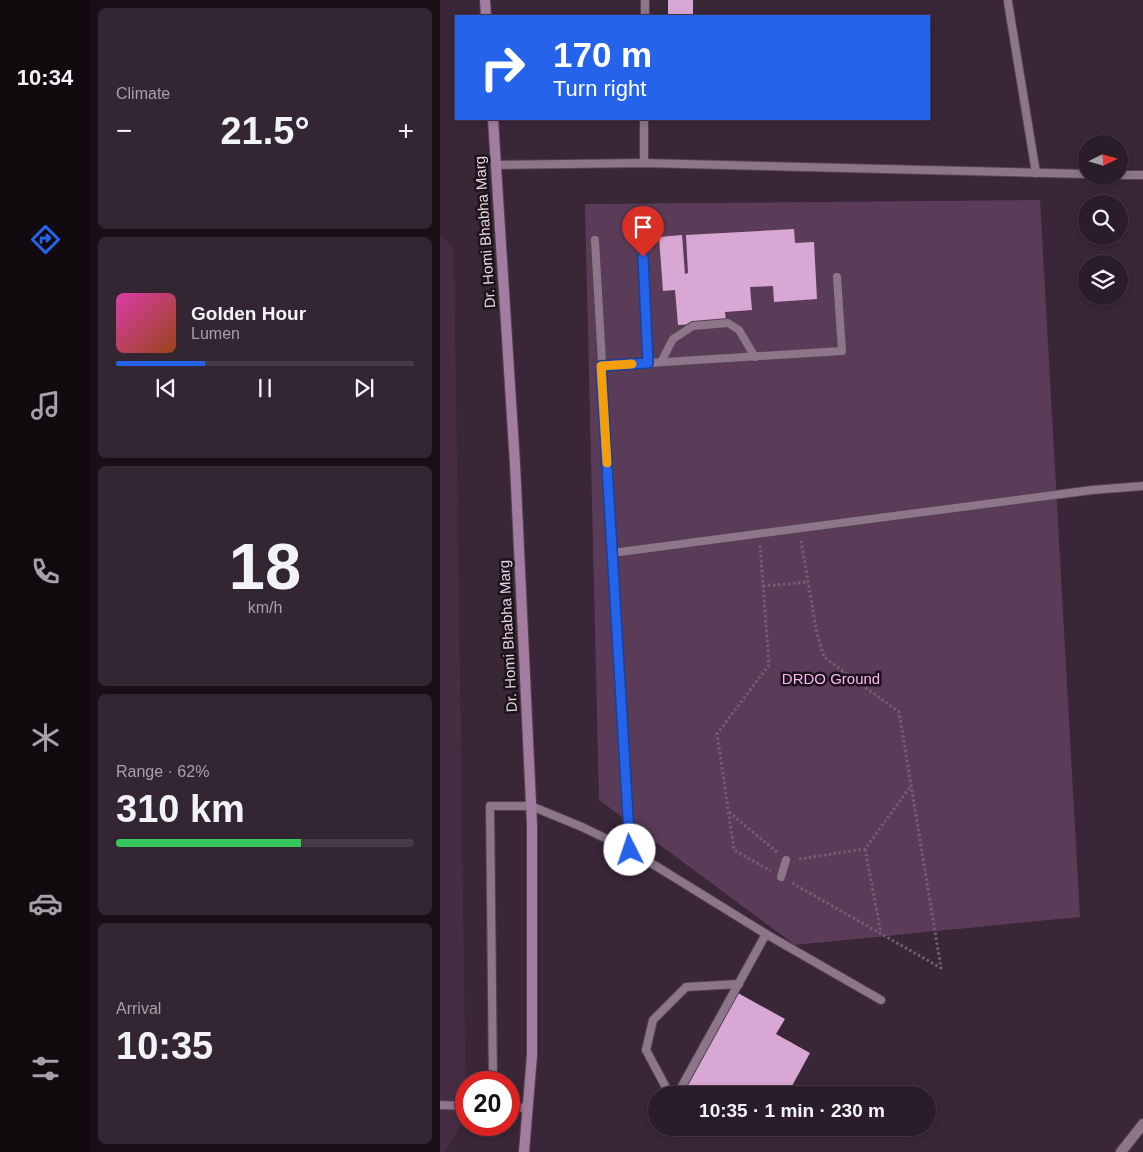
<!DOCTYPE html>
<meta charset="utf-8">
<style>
body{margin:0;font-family:Arial,sans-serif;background:#332531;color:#f1f3f6;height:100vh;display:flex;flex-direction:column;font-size:19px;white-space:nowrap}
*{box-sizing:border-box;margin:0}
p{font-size:16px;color:#a6a1a8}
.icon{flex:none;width:28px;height:28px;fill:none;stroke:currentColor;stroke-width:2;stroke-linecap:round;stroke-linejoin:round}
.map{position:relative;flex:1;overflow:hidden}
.details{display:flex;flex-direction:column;gap:8px;padding:8px;background:#180f17;width:350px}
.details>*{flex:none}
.guide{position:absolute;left:15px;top:15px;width:475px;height:105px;border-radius:0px;box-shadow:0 2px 8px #0003,0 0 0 1px #473a46;background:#2563eb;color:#fff;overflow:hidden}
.needle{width:32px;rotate:85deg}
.buttons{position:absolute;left:638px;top:135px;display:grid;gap:10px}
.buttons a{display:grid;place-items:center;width:50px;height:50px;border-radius:50%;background:#2b1c29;box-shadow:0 2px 8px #0003,0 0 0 1px #473a46;font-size:25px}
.speed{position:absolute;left:15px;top:1071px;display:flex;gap:10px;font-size:25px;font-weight:700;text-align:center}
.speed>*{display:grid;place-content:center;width:65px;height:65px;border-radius:50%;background:#2b1c29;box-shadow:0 2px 8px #0003,0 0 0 1px #473a46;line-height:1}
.speed .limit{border:8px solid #d22;background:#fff;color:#111}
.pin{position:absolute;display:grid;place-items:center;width:42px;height:42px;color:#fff;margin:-51px -21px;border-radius:50% 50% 50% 0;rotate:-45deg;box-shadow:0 0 5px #0007}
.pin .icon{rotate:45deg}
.me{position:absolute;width:55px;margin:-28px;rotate:356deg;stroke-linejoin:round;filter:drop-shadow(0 0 4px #0008)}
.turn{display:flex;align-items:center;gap:18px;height:105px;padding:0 15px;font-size:22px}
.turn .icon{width:65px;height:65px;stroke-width:2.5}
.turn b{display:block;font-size:35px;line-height:42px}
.big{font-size:38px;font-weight:600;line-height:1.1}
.details .widget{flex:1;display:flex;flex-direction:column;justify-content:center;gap:8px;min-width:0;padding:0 18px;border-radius:8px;background:#332531}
.details .dial{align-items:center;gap:0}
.dial b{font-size:65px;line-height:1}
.song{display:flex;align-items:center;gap:15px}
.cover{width:60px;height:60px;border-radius:8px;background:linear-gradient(135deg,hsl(320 70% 55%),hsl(20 70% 35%))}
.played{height:5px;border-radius:2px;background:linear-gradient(90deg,#2563eb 30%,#473a46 30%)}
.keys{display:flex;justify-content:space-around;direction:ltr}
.heat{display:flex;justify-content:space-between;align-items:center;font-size:28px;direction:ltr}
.charge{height:8px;border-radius:4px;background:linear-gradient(90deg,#34c759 62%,#473a46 0)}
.trip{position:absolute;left:208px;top:1086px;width:288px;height:50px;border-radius:25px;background:#2b1c29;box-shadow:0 2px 8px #0003,0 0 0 1px #473a46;font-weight:600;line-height:50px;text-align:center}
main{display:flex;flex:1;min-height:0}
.tabs{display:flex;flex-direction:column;width:90px;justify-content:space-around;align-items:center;background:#110b10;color:#a6a1a8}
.tabs .icon{width:35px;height:35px}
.tabs .current{color:#2563eb}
.tabs b{font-size:22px;color:#f1f3f6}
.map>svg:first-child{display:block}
</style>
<main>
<nav class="tabs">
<b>10:34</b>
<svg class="icon current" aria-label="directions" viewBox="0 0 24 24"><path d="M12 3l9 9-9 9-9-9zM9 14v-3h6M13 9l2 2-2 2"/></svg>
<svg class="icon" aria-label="music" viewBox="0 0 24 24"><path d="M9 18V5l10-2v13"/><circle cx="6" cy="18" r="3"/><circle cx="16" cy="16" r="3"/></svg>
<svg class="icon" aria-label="phone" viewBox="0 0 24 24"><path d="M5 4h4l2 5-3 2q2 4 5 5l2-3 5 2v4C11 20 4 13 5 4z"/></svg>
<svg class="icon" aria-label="climate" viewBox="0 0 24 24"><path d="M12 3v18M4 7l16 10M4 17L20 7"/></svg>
<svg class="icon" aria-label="car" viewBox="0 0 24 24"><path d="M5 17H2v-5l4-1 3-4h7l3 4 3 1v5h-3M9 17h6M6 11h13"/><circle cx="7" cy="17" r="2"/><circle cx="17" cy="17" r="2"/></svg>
<svg class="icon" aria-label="filters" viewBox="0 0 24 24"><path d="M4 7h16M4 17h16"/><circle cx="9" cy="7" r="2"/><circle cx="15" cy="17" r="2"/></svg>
</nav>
<section class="details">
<div class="widget"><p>Climate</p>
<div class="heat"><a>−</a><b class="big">21.5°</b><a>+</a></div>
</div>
<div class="widget">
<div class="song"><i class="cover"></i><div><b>Golden Hour</b><p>Lumen</p></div></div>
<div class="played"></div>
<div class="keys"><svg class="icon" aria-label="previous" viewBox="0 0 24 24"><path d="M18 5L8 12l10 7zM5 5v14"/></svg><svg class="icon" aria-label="pause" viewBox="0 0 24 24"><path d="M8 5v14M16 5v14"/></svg><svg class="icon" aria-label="next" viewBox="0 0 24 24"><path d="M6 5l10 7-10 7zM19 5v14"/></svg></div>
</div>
<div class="widget dial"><b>18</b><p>km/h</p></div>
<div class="widget"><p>Range · 62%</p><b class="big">310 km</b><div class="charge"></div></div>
<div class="widget"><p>Arrival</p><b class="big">10:35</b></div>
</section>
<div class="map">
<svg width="703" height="1152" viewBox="0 0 703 1152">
<rect width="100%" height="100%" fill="#392637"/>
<polygon fill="#462d43" points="0,236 14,247 26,1116 5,1152 0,1152"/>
<polygon fill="#5b3c58" points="600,200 640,917 355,945 159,800 145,204"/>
<g fill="#d9a7d3">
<rect x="228" y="0" width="25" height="16"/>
<polygon points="354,229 355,243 374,242 377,299 334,302 333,286 310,287 312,310 285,312 286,322 238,325 235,290 223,291 219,237 242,235 245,274 248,273 246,235"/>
<polygon points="298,993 345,1019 336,1034 370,1053 347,1095 245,1095 243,1094"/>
</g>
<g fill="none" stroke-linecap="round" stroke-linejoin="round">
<g stroke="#534251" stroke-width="10">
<g id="service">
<polyline points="568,2 596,173"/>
<polyline points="205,16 205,0"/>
<polyline points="204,163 204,119"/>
<polyline points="56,165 204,163 646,174"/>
<polyline points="679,175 703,175"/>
<polyline points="201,221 208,363"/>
<polyline points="155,240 190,850"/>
<polyline points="221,362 233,339 253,326 288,323 299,330 315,357"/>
<polyline points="161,366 402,351 397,277"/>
<polyline points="172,553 652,490 703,486"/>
<polyline points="341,877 346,860"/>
<polyline points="53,1082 50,806 91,806 142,827 190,850 326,934 441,1000"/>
<polyline points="230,1095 206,1050 213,1020 246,987 299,984"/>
<polyline points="237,1095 326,934"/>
<polyline points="0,1105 26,1106"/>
<polyline points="69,1107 87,1108"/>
</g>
</g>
<g stroke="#534251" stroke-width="12">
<polyline id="minor" points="681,1152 703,1124"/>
</g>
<g stroke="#534251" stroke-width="12">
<g id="secondary">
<polyline points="45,0 46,16"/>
<polyline points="53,119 75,464 92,825 92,1055 84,1152"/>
</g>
</g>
<g stroke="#705f6e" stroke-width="3" stroke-dasharray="2.5 2.5" stroke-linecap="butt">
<polyline points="320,545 329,665 277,734 294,850 331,871"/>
<polyline points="323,586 368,582"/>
<polyline points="289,812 338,853"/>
<polyline points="425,849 441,933"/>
<polyline points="359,859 425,849 470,787"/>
<polyline points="352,883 501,968 459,712 384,657 377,634 361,541"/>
</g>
<use href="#service" stroke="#8d768a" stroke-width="8"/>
<use href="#minor" stroke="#8d768a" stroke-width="10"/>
<use href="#secondary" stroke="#a37d9f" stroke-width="10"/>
</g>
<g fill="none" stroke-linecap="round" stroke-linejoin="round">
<g stroke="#184099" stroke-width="12">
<polyline id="route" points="190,850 161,366 208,363 203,257"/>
</g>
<use href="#route" stroke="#2563eb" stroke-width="9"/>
<polyline stroke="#f59e0b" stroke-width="9" points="167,463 161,366 192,364"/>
</g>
<g text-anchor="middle" stroke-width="5" stroke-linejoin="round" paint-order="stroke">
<g font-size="15" fill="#e3d6e1" stroke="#1b121a">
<text transform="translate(45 232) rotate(-94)" y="5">Dr. Homi Bhabha Marg</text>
<text transform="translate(68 636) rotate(-93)" y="5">Dr. Homi Bhabha Marg</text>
</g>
<g font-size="15" fill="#fdb7f5" stroke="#1b121a">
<text x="391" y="684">DRDO Ground</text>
</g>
</g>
</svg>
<div class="buttons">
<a><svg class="needle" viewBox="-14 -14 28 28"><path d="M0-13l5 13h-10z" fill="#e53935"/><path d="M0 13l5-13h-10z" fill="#a6a1a8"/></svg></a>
<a><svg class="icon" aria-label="search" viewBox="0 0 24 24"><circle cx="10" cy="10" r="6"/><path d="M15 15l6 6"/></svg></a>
<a><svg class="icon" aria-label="layers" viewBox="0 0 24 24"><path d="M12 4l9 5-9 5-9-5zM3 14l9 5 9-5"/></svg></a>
</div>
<div class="speed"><div class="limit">20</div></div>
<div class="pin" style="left:203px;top:257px;background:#d93025"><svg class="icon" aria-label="arrive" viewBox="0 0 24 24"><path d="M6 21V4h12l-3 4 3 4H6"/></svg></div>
<svg class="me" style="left:190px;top:850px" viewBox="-20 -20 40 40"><circle r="19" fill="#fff"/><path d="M0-13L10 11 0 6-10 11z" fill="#2563eb"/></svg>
<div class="trip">10:35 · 1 min · 230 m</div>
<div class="guide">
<div class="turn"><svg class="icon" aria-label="right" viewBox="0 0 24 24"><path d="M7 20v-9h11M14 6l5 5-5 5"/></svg><div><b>170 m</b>Turn right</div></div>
</div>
</div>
</main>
